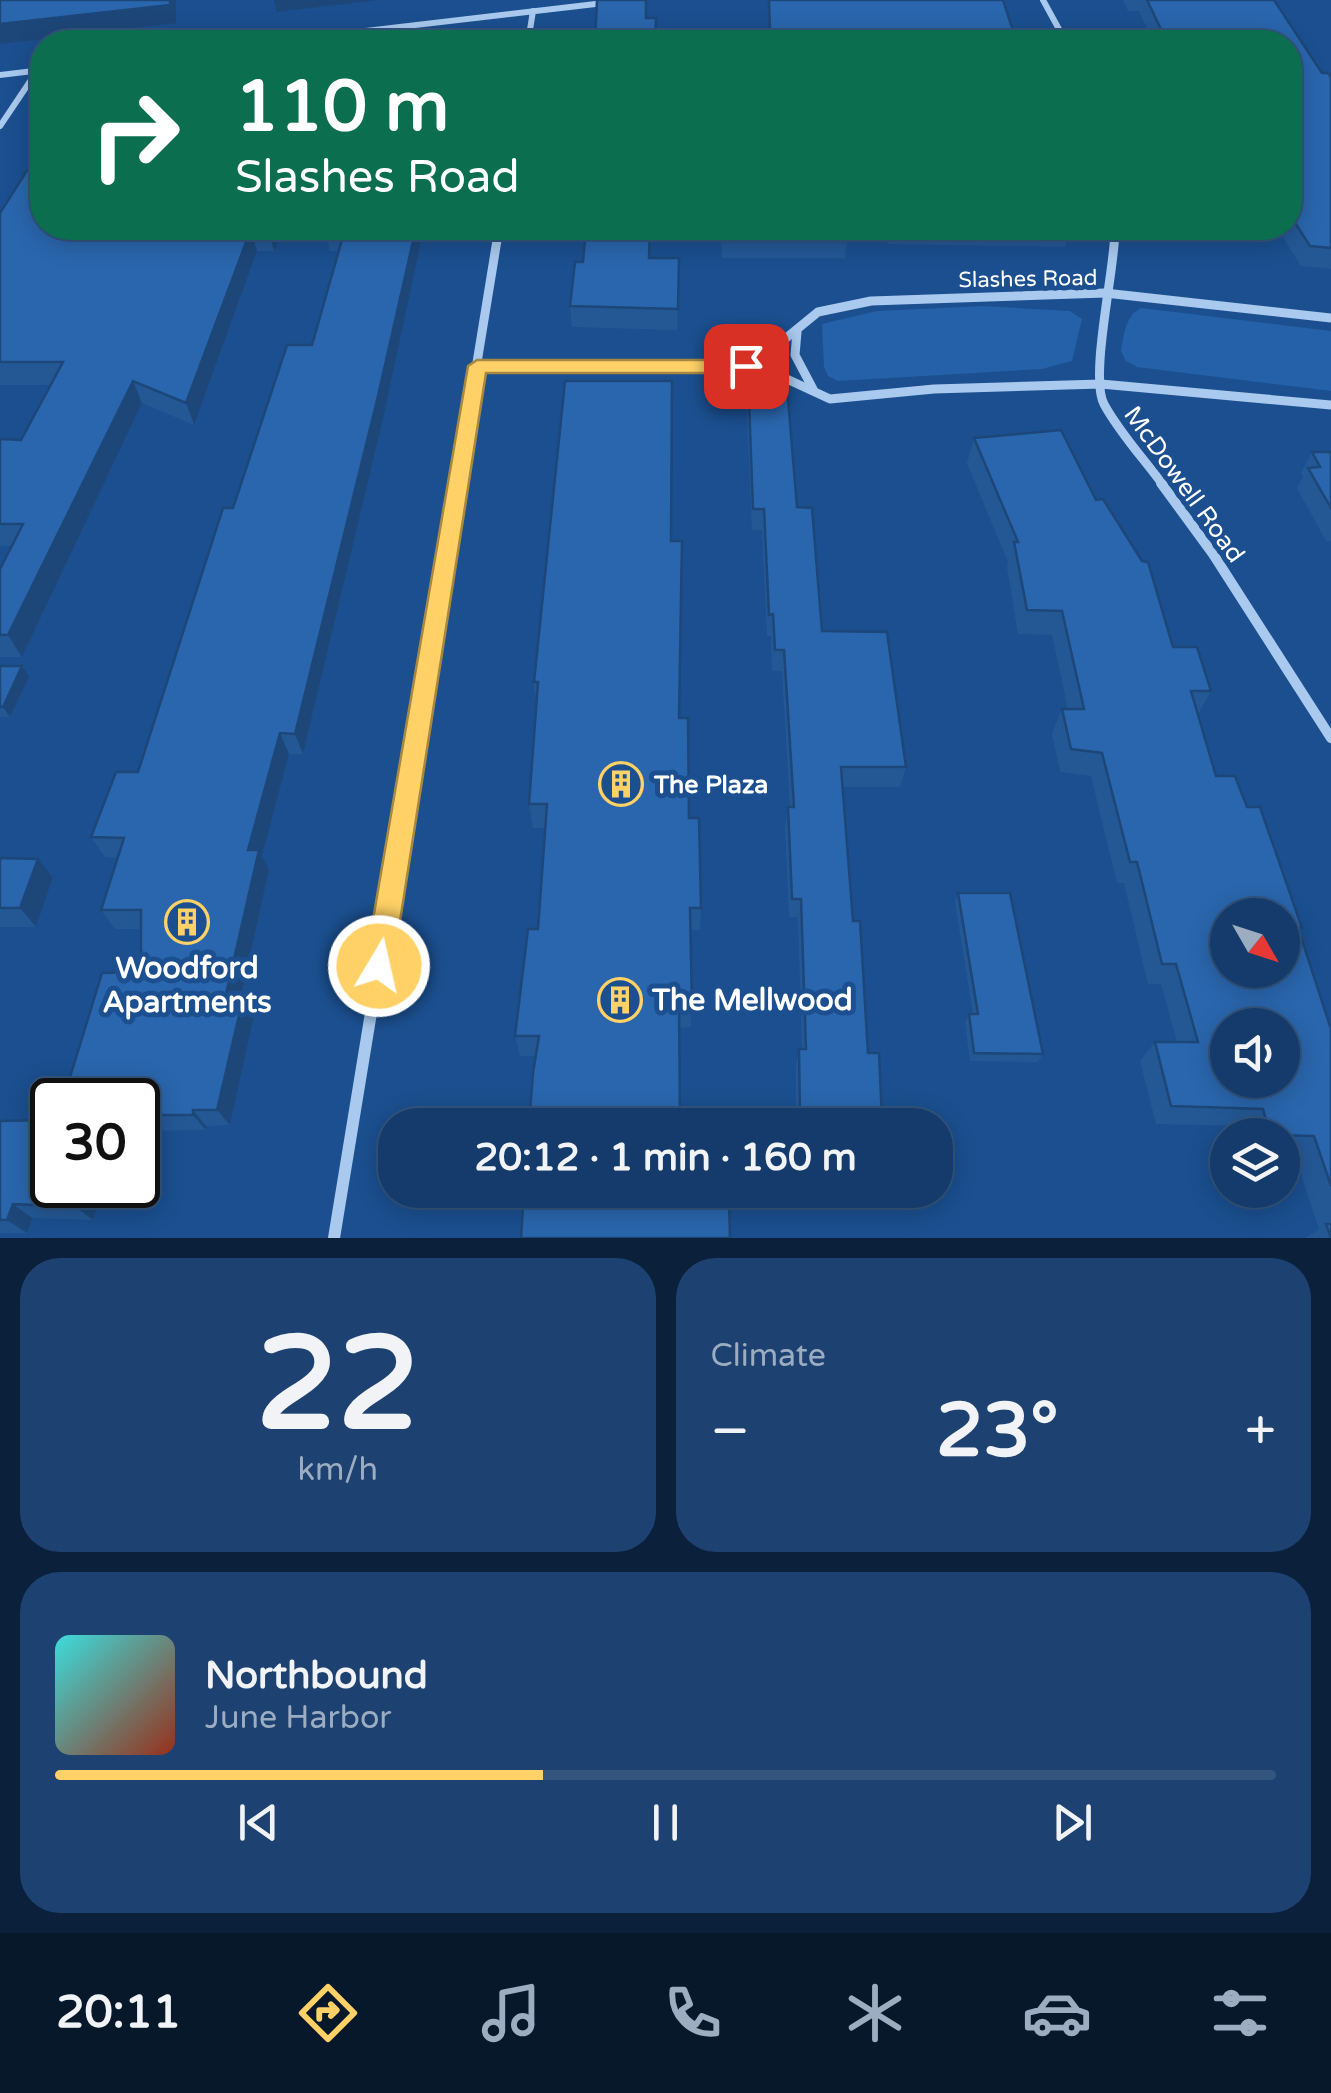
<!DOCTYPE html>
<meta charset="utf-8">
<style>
body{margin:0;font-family:"Varela Round",sans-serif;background:#1d4271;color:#f1f3f6;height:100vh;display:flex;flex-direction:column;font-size:38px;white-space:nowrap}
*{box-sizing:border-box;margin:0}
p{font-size:32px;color:#9dadc1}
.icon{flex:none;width:55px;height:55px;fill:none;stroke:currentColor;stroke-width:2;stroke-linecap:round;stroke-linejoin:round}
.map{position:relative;height:1238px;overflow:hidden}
.panel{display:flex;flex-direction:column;gap:20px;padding:20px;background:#0b203b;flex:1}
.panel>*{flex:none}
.hud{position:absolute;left:30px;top:30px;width:1272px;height:210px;border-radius:40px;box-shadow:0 5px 25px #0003,0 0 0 2px #33557e;background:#0b6e4f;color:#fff;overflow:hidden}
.needle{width:65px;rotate:129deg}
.tools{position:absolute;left:1210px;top:898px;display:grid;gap:20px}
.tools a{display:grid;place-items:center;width:90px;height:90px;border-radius:50%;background:#143b6b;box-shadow:0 5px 25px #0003,0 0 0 2px #33557e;font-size:50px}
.speed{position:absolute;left:30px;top:1078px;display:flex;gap:20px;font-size:50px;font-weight:700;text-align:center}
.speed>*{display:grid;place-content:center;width:130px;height:130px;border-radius:50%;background:#143b6b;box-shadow:0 5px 25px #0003,0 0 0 2px #33557e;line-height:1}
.speed .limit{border:5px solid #111;border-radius:15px;background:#fff;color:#111}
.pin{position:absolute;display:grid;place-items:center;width:85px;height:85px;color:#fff;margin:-42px;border-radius:20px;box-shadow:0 5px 15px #0006}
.me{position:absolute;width:110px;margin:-55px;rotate:9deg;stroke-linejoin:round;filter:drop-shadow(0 0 8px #0008)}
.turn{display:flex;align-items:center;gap:35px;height:210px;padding:0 40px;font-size:45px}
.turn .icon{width:130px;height:130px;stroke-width:2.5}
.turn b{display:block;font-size:70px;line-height:85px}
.big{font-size:75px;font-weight:800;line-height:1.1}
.panel .card{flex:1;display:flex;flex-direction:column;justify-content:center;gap:15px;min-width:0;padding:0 35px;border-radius:40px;background:#1d4271}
.panel .dial{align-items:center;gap:0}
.dial b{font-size:130px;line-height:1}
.song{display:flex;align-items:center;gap:30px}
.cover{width:120px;height:120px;border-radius:15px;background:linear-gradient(135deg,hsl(180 70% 55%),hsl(10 70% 35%))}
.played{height:10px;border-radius:5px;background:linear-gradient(90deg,#ffd166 40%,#33557e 40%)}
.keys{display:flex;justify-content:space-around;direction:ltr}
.heat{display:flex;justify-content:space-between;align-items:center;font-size:55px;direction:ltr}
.panel .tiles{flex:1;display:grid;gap:20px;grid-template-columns:1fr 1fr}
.card:last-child{grid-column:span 2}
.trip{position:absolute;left:378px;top:1108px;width:575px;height:100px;border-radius:40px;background:#143b6b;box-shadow:0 5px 25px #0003,0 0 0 2px #33557e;font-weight:800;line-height:100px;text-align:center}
.tabs{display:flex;height:160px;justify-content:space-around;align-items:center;background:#08182b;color:#9dadc1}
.tabs .icon{width:70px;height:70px}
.tabs .on{color:#ffd166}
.tabs b{font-size:45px;color:#f1f3f6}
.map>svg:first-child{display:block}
</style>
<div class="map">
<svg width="1331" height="1238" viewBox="0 0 1331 1238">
<rect width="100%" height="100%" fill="#1b4f8f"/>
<g fill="#2461a8">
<polygon points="982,306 1070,311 1082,319 1072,361 1042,369 838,381 828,376 824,367 822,324 877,311"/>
<path d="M1141,308l190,23v60l-194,-24 -11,-6 -5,-10c3,-16 4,-35 20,-43z"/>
</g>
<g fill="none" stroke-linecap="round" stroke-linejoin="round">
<g stroke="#a9c9ee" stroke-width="6">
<polyline points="1043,0 1066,42"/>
<polyline points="528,42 533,11"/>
<polyline points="0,126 37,71"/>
</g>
<g stroke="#a9c9ee" stroke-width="9">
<path d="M1115,228c1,36 -26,148 -11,176 15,28 40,55 59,81"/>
<polyline points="797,332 795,355 813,389"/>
<polyline points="746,366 758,361 818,312 871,301 1105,293 1331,318"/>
<polyline points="477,367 746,366 776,374 830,399 934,389 1101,384 1331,405"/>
<polyline points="457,485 499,228"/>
</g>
<g stroke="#a9c9ee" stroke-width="10">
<polyline points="1161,483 1213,554 1331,738"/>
<polyline points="402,820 457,483"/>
</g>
<polyline stroke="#a9c9ee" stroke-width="12" points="334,1238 403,818"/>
<g fill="#a9c9ee" fill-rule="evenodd">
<polygon points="604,0 635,0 630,3 295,42 267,42 272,39"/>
<polygon points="42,67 42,73 0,78 0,72"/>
</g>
</g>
<g fill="#245895">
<polygon points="769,0 1017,42 769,42"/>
<polygon points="1123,0 1274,0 1322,73 1331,77 1331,269 1301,266 1277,228 1290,228 1290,42 1153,42 1139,11 1128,11"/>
<polygon points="0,213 42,228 285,228 274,251 257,251 194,425 142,403 22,657 0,657 0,569 12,546 0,546 0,439 21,440 51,385 0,385"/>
<polygon points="424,228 383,419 303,754 289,754 262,856 269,870 242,994 244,994 255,1011 230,1125 206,1126 206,1130 138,1131 141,929 115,929 101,910 117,858 105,857 91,837 138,772 233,508 312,345 339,251 330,251 325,229"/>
<polygon points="586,228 651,228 650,258 679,258 677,330 572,327 570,306 583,262"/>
<polygon points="721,228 842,228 847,241 845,258 722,258"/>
<polygon points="884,228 1071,228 1065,247 888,244"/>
<polygon points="748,375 797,507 822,631 906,767 900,787 843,787 853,921 868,1053 882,1119 880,1125 796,1125 796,1065 799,1049 802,1049 798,917 789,917 785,826 788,807 790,807 782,671 772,671 771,636 767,636 762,530 752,530 746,397"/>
<polygon points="974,438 1096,500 1173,647 1211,691 1198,714 1216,776 1247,807 1302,928 1299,932 1331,1029 1331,1238 1305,1238 1319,1229 1294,1153 1282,1153 1282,1135 1247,1135 1244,1126 1156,1124 1140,1061 1155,1042 1177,1042 1161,984 1148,984 1124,883 1117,883 1091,776 1060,772 1052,733 1062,709 1068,709 1052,635 1018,634 1007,567 1008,562 967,463"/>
<polygon points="1312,452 1331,452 1331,541 1326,541 1297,488 1303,477 1301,473"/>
<polygon points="671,541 679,718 701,908 700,930 690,930 691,1027 679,1028 529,1125 536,1056 520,1056 515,1036 538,929 546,828 533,828 529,804 536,702 534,682"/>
<polygon points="0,666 29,677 10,717 0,717"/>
<polygon points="0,858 38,859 53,877 36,927 0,927"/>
<polygon points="958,893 1043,1054 1038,1062 970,1061 965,1023 969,1014 973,1014 955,902"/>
<polygon points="0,1121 52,1185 105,1185 93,1220 32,1218 27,1233 0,1233"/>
</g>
<g fill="#1d4779">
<polygon points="170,0 176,0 176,23 0,44 0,24"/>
<polygon points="274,0 378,0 277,12"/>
<polygon points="269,228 285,228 274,251 268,229"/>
<polygon points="416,228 424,228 383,419 303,754 295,734"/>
<polygon points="251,229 257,251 194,425 186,403"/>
<polygon points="133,381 142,403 22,657 8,635"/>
<polygon points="22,666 29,677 10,717 3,707"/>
<polygon points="280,733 289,754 262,856 269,870 238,1011 226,994 248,850"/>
<polygon points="38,859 53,877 36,927 20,908"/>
<polygon points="244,994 255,1011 230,1125 217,1110"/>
<polygon points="193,1110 206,1126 206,1130 193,1115"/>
<polygon points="83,1185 105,1185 93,1220 76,1207"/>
<polygon points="13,1204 32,1218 27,1233 7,1220"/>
</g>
<g fill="#2a66ad" stroke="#1d4779" stroke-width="2.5" fill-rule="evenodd">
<polygon points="0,0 170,0 170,5 0,24"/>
<polygon points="597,0 646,0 646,18 656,18 655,42 595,42"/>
<polygon points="769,0 1003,0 1017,42 853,42 851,33 770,32"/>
<polygon points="1147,0 1274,0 1322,73 1328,73 1331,77 1331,248 1310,246 1290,215 1290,42 1167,42"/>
<polygon points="714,35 765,36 765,42 715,42"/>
<polygon points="42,147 42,228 269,228 268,229 251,229 186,403 133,381 8,635 0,635 0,569 23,524 0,524 0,439 21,440 63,362 0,362 0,213"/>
<polygon points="325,228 416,228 378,396 295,734 280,733 248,850 259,850 226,994 244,994 217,1110 193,1110 193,1115 138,1115 138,1100 63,1100 102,973 141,972 141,910 101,910 124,838 91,837 116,772 138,772 223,508 233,508 287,345 312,345 345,229 325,229"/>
<polygon points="586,228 650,228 649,258 679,258 678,309 570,306 575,262 583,262"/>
<polygon points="722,228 842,228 847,241 723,241"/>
<polygon points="748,375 786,375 797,507 812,508 822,631 887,632 906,767 841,767 853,921 860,921 868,1053 879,1053 882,1119 800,1114 799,1049 806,1049 801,899 792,899 788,807 794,807 784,650 775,650 773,614 769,615 764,509 753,509"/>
<polygon points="565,381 672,381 671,541 682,541 679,718 688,718 689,818 699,818 701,908 690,908 692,1007 679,1008 680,1117 712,1117 713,1125 529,1125 533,1073 539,1036 515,1036 528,929 538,929 547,804 529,804 538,682 534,682"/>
<path d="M1061,430l35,70 7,-1 39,62 6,1 25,85h24l14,44h-20l25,85h19l12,31h13l42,121h-4l33,101v157l-17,-50 -44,-1 -7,-26 -92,-3 -16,-64h43l-22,-78h-14l-25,-102h-7l-28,-109 -31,-4 -9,-40h22l-22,-98 -35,-1 -13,-68h4l-44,-104zM1228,915h54v55h-54zM1228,1025h54v55h-54z"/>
<polygon points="1312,452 1331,452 1331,508 1308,468 1320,467"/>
<polygon points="0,666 22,666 3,707 0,707"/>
<polygon points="0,858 38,859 20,908 0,908"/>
<polygon points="958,893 1010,893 1043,1054 974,1053 969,1014 978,1014"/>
<polygon points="52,1120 52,1185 83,1185 76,1207 13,1204 7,1220 0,1220 0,1121"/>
<polygon points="524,1190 714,1190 714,1202 729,1202 730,1238 521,1238"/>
<polygon points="1326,1224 1331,1224 1331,1238"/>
</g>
<polygon fill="#ffd166" stroke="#a68842" stroke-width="2.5" points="477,360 746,360 755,366 746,373 486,373 393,966 389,976 379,980 369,976 365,966 468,366"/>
<defs>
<g id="building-ring" transform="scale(2.25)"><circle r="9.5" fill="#1b4f8f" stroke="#ffd166" stroke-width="1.5"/><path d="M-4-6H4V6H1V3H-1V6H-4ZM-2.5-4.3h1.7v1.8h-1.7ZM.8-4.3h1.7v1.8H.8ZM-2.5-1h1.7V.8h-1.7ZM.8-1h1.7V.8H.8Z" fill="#ffd166"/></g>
</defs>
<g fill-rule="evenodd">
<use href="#building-ring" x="621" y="784"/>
<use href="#building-ring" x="187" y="922"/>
<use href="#building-ring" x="620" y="1000"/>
</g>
<g text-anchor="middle" stroke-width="10" stroke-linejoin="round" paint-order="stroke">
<g font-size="22" fill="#fff" stroke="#1b4f8f">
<text transform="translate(1028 278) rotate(-1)" y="8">Slashes Road</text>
</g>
<g font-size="25" fill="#fff" stroke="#1b4f8f">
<text transform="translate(1185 484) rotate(54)" y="9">McDowell Road</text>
</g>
<g font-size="25" font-weight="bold" fill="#fff" stroke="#1b4f8f" text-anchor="start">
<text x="654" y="793">The Plaza</text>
</g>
<g font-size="30" font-weight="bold" fill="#fff" stroke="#1b4f8f">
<text x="187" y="978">Woodford<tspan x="187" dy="34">Apartments</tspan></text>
<text x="652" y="1010" text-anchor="start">The Mellwood</text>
</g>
</g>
</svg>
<div class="tools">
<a><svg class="needle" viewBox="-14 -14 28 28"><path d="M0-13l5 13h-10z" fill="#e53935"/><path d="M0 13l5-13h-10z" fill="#9dadc1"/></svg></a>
<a><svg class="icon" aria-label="sound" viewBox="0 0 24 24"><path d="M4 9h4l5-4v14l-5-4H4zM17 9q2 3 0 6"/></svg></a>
<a><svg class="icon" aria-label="layers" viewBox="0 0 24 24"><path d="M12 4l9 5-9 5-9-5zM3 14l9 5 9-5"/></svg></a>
</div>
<div class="speed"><div class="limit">30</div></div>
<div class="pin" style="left:746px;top:366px;background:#d93025"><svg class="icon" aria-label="arrive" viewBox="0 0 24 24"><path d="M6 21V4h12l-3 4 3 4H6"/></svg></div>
<svg class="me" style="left:379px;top:966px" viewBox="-20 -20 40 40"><circle r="17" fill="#ffd166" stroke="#fff" stroke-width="3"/><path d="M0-11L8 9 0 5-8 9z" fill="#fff"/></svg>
<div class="trip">20:12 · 1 min · 160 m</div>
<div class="hud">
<div class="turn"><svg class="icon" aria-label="right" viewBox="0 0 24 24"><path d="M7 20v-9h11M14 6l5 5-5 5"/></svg><div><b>110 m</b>Slashes Road</div></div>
</div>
</div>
<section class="panel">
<div class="tiles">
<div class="card dial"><b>22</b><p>km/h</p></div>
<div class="card"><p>Climate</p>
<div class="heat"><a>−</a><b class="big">23°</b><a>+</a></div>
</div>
<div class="card">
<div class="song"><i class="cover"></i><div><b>Northbound</b><p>June Harbor</p></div></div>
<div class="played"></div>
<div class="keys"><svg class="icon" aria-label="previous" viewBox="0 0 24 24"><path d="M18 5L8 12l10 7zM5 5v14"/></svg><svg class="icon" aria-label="pause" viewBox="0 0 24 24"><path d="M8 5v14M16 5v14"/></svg><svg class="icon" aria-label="next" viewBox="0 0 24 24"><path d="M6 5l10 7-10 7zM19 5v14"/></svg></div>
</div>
</div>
</section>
<nav class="tabs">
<b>20:11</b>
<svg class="icon on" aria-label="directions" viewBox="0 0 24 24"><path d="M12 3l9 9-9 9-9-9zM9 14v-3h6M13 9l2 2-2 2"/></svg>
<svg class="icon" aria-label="music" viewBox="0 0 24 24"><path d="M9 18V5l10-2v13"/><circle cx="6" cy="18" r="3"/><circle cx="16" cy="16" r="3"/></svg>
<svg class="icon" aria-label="phone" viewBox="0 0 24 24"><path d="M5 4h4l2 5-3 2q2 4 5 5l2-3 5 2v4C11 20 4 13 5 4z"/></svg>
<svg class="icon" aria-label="climate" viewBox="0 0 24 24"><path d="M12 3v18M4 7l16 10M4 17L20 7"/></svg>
<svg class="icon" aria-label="car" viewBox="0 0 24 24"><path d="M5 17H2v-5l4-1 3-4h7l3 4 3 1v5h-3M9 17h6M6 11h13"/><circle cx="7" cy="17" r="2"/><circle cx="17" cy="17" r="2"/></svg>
<svg class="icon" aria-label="filters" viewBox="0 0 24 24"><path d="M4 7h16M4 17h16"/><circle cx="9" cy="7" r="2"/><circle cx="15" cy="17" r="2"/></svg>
</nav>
